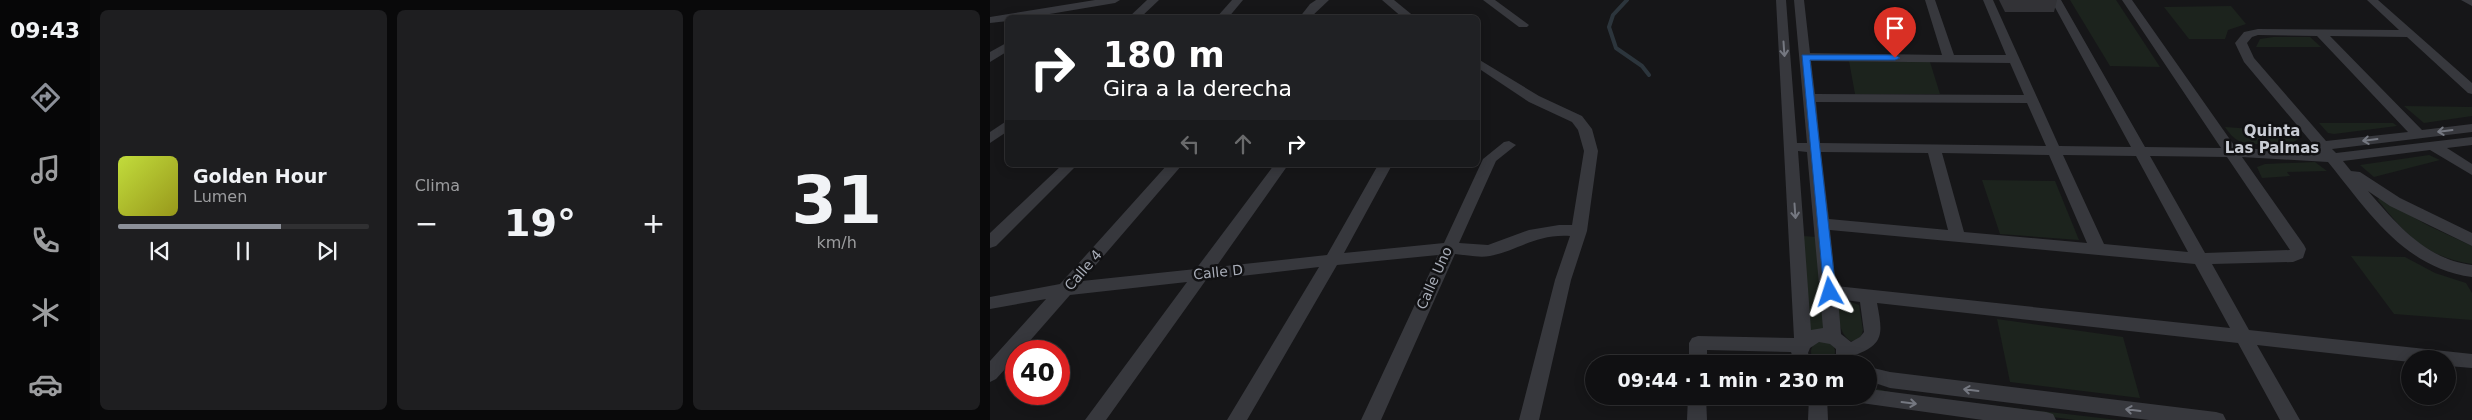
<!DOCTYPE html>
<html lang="es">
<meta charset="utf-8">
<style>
body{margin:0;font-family:"DejaVu Sans",sans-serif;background:#1e1e20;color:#f1f3f6;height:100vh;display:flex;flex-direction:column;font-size:19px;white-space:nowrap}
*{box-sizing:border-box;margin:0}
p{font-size:16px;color:#9c9d9f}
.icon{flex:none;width:28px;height:28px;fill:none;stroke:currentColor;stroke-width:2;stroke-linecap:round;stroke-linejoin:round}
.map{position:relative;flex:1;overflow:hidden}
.side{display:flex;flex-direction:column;gap:10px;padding:10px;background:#09090a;width:900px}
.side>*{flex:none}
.guide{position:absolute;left:15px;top:15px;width:475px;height:152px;border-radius:8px;box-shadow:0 2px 12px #0003,0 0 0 1px #303032;background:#202124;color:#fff;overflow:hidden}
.buttons{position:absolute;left:1411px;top:350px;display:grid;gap:10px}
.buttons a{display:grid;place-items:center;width:55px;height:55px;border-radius:50%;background:#101012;box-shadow:0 2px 12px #0003,0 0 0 1px #303032;font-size:25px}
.speed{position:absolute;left:15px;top:340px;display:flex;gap:10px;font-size:25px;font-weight:700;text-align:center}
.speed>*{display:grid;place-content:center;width:65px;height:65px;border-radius:50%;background:#101012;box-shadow:0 2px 12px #0003,0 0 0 1px #303032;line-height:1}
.speed .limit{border:8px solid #d22;background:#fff;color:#111}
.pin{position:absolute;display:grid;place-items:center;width:42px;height:42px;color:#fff;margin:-51px -21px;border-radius:50% 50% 50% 0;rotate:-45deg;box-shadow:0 0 5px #0007}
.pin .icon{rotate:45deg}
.me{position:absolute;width:55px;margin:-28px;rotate:354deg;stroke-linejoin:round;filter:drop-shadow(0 0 4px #0008)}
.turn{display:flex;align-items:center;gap:18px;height:105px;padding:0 15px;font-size:22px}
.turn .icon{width:65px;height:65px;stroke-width:2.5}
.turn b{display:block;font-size:35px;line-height:42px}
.lanes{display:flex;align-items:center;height:48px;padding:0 15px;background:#0003;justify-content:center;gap:25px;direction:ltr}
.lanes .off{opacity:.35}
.big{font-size:38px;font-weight:700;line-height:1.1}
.side .tile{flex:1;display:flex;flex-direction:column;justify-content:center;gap:8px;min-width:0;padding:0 18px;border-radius:8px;background:#1e1e20}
.side .dial{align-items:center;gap:0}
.dial b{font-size:65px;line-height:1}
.song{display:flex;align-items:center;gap:15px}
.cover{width:60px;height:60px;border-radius:8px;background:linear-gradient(135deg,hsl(70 70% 55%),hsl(60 70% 35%))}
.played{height:5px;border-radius:2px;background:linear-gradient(90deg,#8c9099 65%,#303032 65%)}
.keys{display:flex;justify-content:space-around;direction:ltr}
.heat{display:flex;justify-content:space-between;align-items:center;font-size:28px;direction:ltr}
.side .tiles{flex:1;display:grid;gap:10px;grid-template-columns:repeat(3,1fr)}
.trip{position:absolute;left:595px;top:355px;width:292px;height:50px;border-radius:25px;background:#101012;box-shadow:0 2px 12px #0003,0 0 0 1px #303032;font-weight:700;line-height:50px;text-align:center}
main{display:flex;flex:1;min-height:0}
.dock{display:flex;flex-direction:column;width:90px;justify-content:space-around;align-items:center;background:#060607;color:#9c9d9f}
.dock .icon{width:35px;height:35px}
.dock .current{color:#8c9099}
.dock b{font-size:22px;color:#f1f3f6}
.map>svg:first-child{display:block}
</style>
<main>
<nav class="dock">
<b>09:43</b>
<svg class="icon current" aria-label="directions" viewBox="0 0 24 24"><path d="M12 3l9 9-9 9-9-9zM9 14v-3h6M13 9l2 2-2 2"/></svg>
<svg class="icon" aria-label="music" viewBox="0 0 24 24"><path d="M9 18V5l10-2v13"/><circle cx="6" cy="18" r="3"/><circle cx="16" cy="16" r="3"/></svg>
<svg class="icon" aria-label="phone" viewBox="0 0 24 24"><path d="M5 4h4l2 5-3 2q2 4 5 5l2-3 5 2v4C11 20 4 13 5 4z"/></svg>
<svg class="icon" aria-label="climate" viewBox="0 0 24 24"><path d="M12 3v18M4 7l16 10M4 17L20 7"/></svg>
<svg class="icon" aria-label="car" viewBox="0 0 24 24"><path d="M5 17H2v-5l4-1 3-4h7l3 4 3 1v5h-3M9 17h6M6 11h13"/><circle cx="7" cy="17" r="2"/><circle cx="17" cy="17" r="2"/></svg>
</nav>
<section class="side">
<div class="tiles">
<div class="tile">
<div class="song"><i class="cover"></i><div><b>Golden Hour</b><p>Lumen</p></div></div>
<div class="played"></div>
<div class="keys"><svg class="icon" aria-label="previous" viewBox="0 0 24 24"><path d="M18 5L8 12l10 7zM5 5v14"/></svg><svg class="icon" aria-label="pause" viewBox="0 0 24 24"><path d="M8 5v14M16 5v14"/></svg><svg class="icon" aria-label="next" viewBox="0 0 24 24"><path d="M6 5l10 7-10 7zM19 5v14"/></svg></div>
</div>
<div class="tile"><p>Clima</p>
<div class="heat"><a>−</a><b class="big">19°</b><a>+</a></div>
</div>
<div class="tile dial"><b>31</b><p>km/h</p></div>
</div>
</section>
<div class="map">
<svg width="1482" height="420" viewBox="0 0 1482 420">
<rect width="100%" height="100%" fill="#161618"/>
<g fill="#1c231d">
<polygon points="1080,0 1126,0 1170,67 1120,66"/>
<polygon points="1241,6 1256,24 1238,30 1235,39 1199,39 1174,7"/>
<polygon points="1283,37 1320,37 1331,47 1266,47 1270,39"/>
<polygon points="859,61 940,62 950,94 865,94"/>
<polygon points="1414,106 1482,107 1482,116 1434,123"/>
<polygon points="1329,123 1403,123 1407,126 1344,134 1338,133"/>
<path d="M1235,127l28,2 5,6 40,1v3c-8,8 -48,6 -59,2 -6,-3 -10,-8 -14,-14z"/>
<polygon points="1439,155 1450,160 1384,177 1370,165"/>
<polygon points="1325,162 1337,171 1297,172 1300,176 1272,178 1267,167 1275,164"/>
<polygon points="992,180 1065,181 1089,240 1010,234"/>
<path d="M1389,198l50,28 43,20v18c-46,-7 -66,-29 -94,-64z"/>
<polygon points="813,236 827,237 835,328 833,331 819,330"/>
<polygon points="1361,256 1415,257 1445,273 1476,283 1482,293 1482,320 1404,314"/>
<path d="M855,300l14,5 4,25 -3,10 -9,1c-12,-6 -15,-28 -11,-39z"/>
<polygon points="1007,319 1133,337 1150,398 1020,382"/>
<circle cx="833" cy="352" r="12"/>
<polygon points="887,389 914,395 1128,420 1085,420 880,393"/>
</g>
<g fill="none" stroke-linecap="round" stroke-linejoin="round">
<polyline stroke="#2c353c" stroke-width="4" points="637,0 623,15 619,27 626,48 652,66 659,75"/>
<g fill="#37383d" fill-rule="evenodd">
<polygon points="105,0 130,0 125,3 36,18 18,18 18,21 0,23 0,17"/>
<polygon points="157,0 169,0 150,18 138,18"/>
<polygon points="242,0 253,0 238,18 226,18"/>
<polygon points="326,0 339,0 320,18 309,18 320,4"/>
<polygon points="392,0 404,0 426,18 413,18"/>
<polygon points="493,0 505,0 539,25 537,27 529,27"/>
<path d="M786,0h10l11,143h10l-13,-143h10l6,53 132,2 -17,-55h10l19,55h52l-23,-55h10l66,146 72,1 -80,-147h10l84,147 76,1 -99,-148h10l104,148 84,4 -10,-2 -2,-3 4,-4 -68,-81 -9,-19 9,-11 14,-3 141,1 -32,-30h11l94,83v11l-4,-1 -61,-56 -77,-1 92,94 50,-6v8l-140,17 4,4 136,-16v8l-25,3 25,16v11l-42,-25 -87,11 8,10 9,1 40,26 72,35v13l-82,-40 -22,-15c29,33 57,68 104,74v12c-68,-9 -104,-66 -144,-115l-86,-5 62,88 2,4 -3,9 -10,4 -81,2 37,66 223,24v14l-24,-2v-7h-38v3l-153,-17 43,75h-20l-42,-77 -361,-40c5,28 9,41 -22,52l-1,9h-18v-15l-6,-5 -11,-2 -9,6 -2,5 5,11h-18l-4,-12 -84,-2v14h-18v-21l3,-5 6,-2 96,2zM1268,35l59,1 91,96 -82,9 -72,-83 -7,-15 5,-6zM821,61l199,2 14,32 -209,-1zM826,102l211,1 19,43 -226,-3zM808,151l9,1 16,176 -12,2zM831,152l107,1 20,77 -119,-11zM952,153l107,2 38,88 -123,-11zM1073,155l73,1 52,96 -84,-8zM1160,156l77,1 63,93 -85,3zM840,230l365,34 35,64 -394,-42zM848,299l22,3 4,30 -4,5 -9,5 -10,-8z"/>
<polygon points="1471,0 1482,0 1482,6"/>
<polygon points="18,42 18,51 0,62 0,52"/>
<path d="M488,59l61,37 43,20 10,13 6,22 -11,80 -16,49 -32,140h-20l36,-140 15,-44c-35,-2 -50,14 -80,20 -11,2 -24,-1 -35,-2l-74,166h-20l77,-165 -101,10 -90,155h-20l92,-153 -113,13 -100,140h-21l102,-138 -117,13 -49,56h-5v6l-20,22 -6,3v-21l56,-62 -56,10v-12l70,-13 107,-119h15l-100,116 114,-12 78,-104h14l-72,102 111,-12 51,-90h14l-48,88 100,-10 39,-84 21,-17 5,-1 7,4 -20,16 -37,82 29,2 41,-15 30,-5h13l12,-74 -6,-21 -6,-8 -43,-20 -51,-34z"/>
<polygon points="18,120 18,131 0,143 0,132"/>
<polygon points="72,165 87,165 6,246 0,248 0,233"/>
<polygon points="879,367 900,372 1226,412 1233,414 1236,420 1159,420 900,388 879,381"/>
<polygon points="879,389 1056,412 1063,414 1066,420 993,420 864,402 862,396 879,396"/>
<polygon points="698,396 716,396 717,420 697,420"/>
<polygon points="819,396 837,396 838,420 818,420"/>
</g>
</g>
<polygon fill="#323236" points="1009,0 1067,0 1064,12 1015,12"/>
<defs><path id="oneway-shaft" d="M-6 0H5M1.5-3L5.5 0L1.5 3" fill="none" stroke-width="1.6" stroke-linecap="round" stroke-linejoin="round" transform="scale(1.25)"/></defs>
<g stroke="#757881">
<use href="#oneway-shaft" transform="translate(794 49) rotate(86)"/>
<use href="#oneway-shaft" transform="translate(1455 131) rotate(173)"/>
<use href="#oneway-shaft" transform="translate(1380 140) rotate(173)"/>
<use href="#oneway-shaft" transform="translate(805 211) rotate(86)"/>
<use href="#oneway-shaft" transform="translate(981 390) rotate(-173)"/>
<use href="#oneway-shaft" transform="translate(919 403) rotate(7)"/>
<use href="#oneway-shaft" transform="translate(1143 410) rotate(-173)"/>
</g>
<polygon fill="#1a73e8" stroke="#114b97" points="812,55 905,55 910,58 905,60 820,60 846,292 840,297 834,292"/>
<g text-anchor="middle" stroke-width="5" stroke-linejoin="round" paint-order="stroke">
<g font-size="14" fill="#a8adb8" stroke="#111113">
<text transform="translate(93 270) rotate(-49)" y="5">Calle 4</text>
<text transform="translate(228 272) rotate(-6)" y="5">Calle D</text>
<text transform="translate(444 278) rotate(-66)" y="5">Calle Uno</text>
</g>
<g font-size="15" font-weight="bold" fill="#c9ccd4" stroke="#111113">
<text x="1282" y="136">Quinta<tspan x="1282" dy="17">Las Palmas</tspan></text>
</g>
</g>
</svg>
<div class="buttons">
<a><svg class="icon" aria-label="sound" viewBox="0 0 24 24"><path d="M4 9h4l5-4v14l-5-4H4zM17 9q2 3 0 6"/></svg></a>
</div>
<div class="speed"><div class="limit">40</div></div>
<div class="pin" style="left:905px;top:58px;background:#d93025"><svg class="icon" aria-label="arrive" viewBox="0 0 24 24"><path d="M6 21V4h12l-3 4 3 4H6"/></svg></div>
<svg class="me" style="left:840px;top:292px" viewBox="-20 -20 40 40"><path d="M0-17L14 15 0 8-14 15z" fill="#1a73e8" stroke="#fff" stroke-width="4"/></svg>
<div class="trip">09:44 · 1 min · 230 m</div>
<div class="guide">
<div class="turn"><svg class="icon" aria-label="right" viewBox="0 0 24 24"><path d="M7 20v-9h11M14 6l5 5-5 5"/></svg><div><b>180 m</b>Gira a la derecha</div></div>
<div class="lanes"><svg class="icon off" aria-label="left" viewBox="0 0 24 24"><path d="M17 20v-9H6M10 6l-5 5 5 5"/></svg><svg class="icon off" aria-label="ahead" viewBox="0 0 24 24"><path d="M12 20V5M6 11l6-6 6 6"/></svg><svg class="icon" aria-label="right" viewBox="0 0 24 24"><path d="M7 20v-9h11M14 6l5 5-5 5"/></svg></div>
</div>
</div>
</main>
